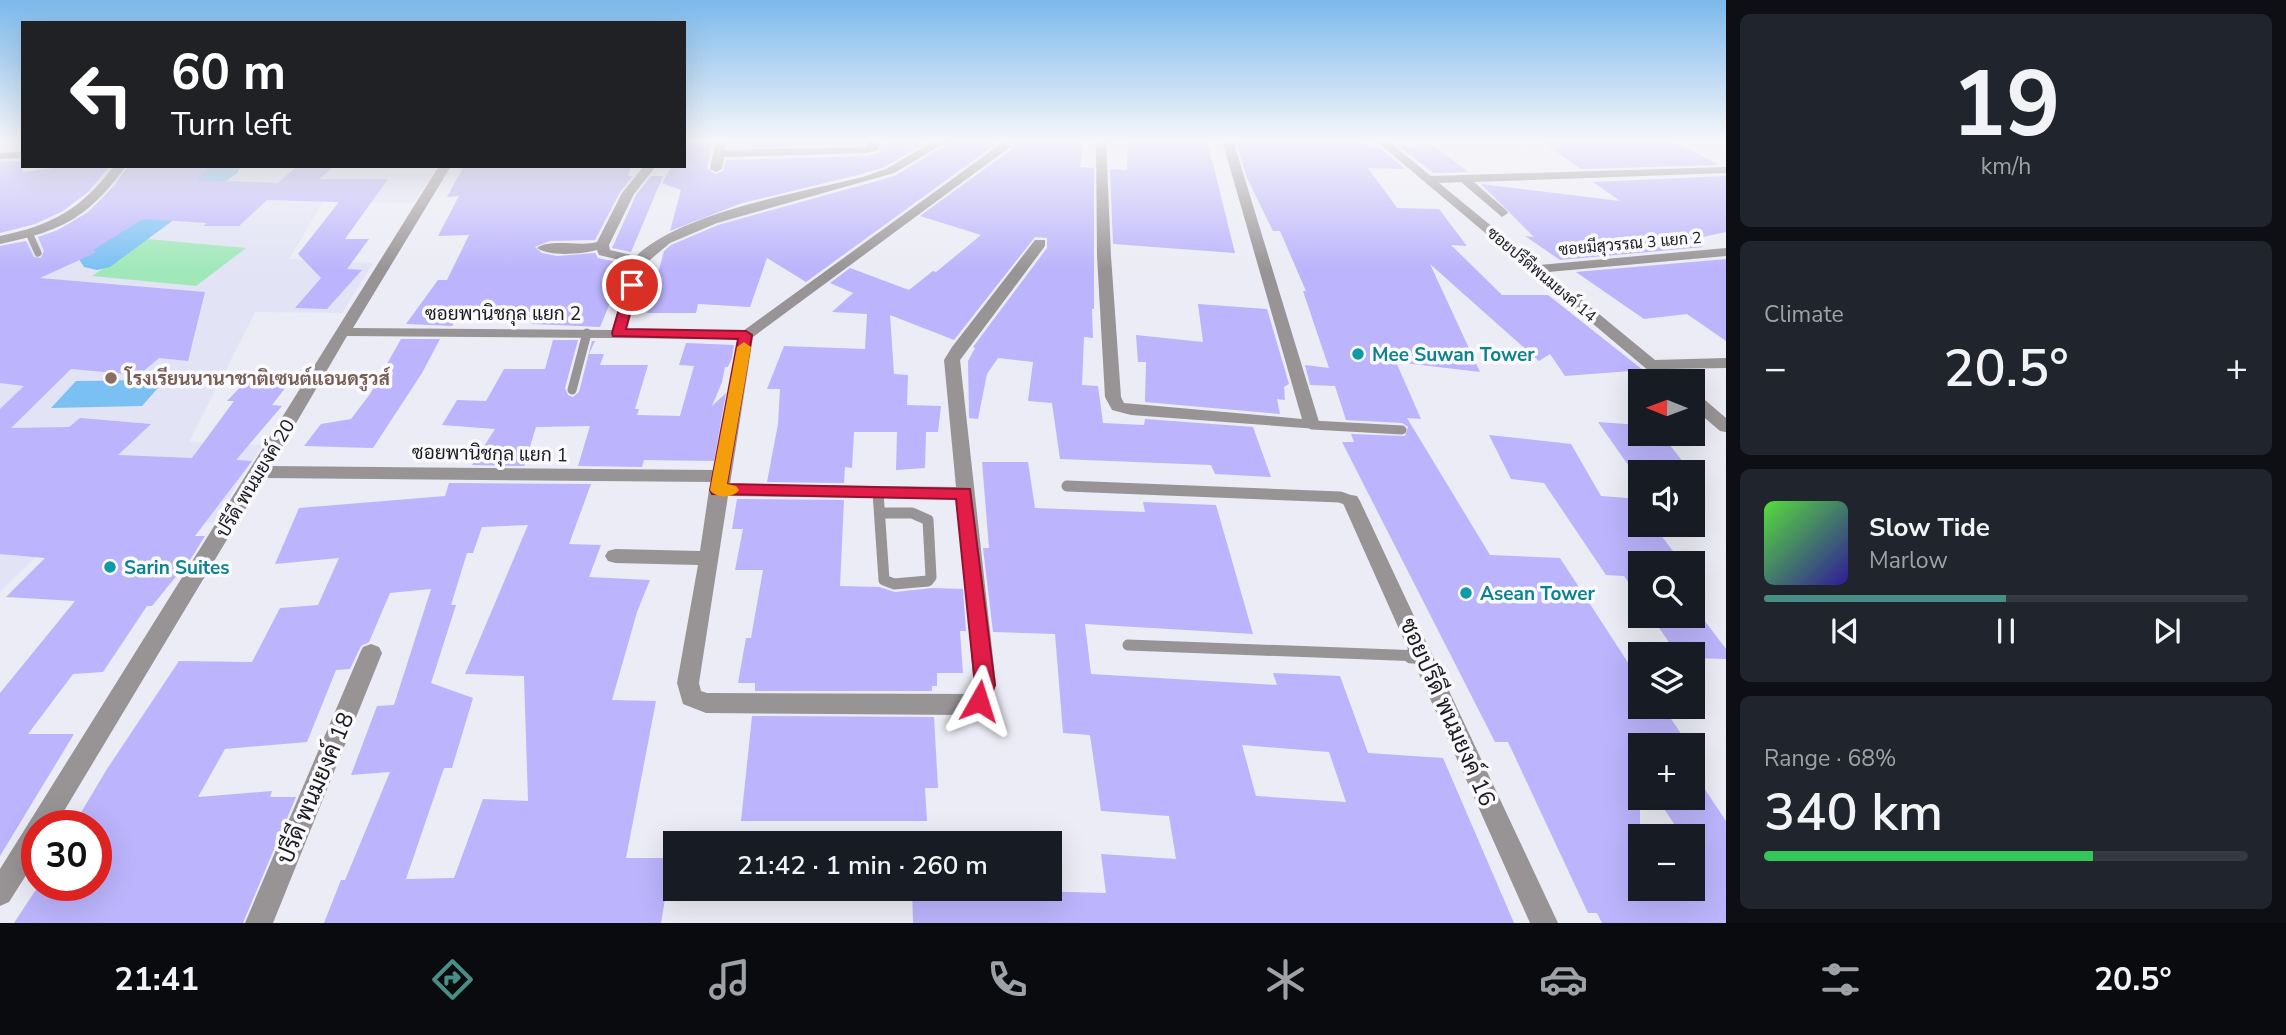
<!DOCTYPE html>
<meta charset="utf-8">
<style>
body{margin:0;font-family:"Nunito Sans",Sarabun,sans-serif;background:#20242c;color:#f1f3f6;height:100vh;display:flex;flex-direction:column;font-size:26px;white-space:nowrap}
*{box-sizing:border-box;margin:0}
p{font-size:23px;color:#9ea1a6}
.icon{flex:none;width:38px;height:38px;fill:none;stroke:currentColor;stroke-width:2;stroke-linecap:round;stroke-linejoin:round}
.map{position:relative;flex:1;overflow:hidden}
.panel{display:flex;flex-direction:column;gap:14px;padding:14px;background:#0d0f14;width:560px}
.panel>*{flex:none}
.top-card{position:absolute;left:21px;top:21px;width:665px;height:147px;border-radius:0px;box-shadow:0 7px 28px #0002;background:#202124;color:#fff;overflow:hidden}
.needle{width:46px;rotate:271deg}
.tools{position:absolute;left:1628px;top:369px;display:grid;gap:14px}
.tools a{display:grid;place-items:center;width:77px;height:77px;border-radius:0px;background:#171b24;box-shadow:0 7px 28px #0002;font-size:35px}
.speed{position:absolute;left:21px;top:810px;display:flex;gap:14px;font-size:35px;font-weight:700;text-align:center}
.speed>*{display:grid;place-content:center;width:91px;height:91px;border-radius:50%;background:#171b24;box-shadow:0 7px 28px #0002;line-height:1}
.speed .limit{border:10px solid #d22;background:#fff;color:#111}
.pin{position:absolute;display:grid;place-items:center;width:60px;height:60px;color:#fff;margin:-30px;border:4px solid #fff;border-radius:50%;box-shadow:0 2px 7px #0007}
.me{position:absolute;width:77px;margin:-38px;rotate:6deg;stroke-linejoin:round;filter:drop-shadow(0 0 5px #0008)}
.turn{display:flex;align-items:center;gap:24px;height:147px;padding:0 35px;font-size:32px}
.turn .icon{width:91px;height:91px;stroke-width:2.5}
.turn b{display:block;font-size:49px;line-height:60px}
.big{font-size:52px;font-weight:600;line-height:1.1}
.panel .widget{flex:1;display:flex;flex-direction:column;justify-content:center;gap:10px;min-width:0;padding:0 24px;border-radius:10px;background:#20242c}
.panel .dial{align-items:center;gap:0}
.dial b{font-size:91px;line-height:1}
.song{display:flex;align-items:center;gap:21px}
.cover{width:84px;height:84px;border-radius:10px;background:linear-gradient(135deg,hsl(110 70% 55%),hsl(250 70% 35%))}
.played{height:7px;border-radius:4px;background:linear-gradient(90deg,#498e85 50%,#363941 50%)}
.keys{display:flex;justify-content:space-around;direction:ltr}
.heat{display:flex;justify-content:space-between;align-items:center;font-size:38px;direction:ltr}
.charge{height:10px;border-radius:5px;background:linear-gradient(90deg,#34c759 68%,#363941 0)}
.trip{position:absolute;left:663px;top:831px;width:399px;height:70px;border-radius:0px;background:#171b24;box-shadow:0 7px 28px #0002;font-weight:600;line-height:70px;text-align:center}
.tab-bar{display:flex;height:112px;justify-content:space-around;align-items:center;background:#090b0e;color:#9ea1a6}
.tab-bar .icon{width:49px;height:49px}
.tab-bar .selected{color:#498e85}
.tab-bar b{font-size:32px;color:#f1f3f6}
main{display:flex;flex:1;min-height:0}
.map>svg:first-child{display:block}
</style>
<main>
<div class="map">
<svg width="1726" height="923" viewBox="0 0 1726 923">
<rect width="100%" height="100%" fill="#ebecf5"/>
<polygon fill="#e2e3f4" points="225,173 433,174 413,203 323,202 289,259 373,263 342,313 255,312 189,442 262,445 213,523 78,515 0,592 0,262 33,238 124,246"/>
<polygon fill="#a0e8b9" points="147,239 246,248 196,286 92,276"/>
<polygon fill="#7ac0f3" points="165,380 142,406 51,408 76,381"/>
<g fill="none" stroke-linecap="round" stroke-linejoin="round">
<polygon fill="#7ac0f3" fill-rule="evenodd" points="205,166 241,166 237,173 110,267 97,270 84,267 79,259 84,251"/>
</g>
<g fill="#bcb4fc" fill-rule="evenodd">
<polygon points="684,140 713,140 707,168 715,174 723,171 726,160 867,156 879,153 883,140 930,140 885,167 862,174 742,203 670,231 681,190 662,183 672,166 684,166"/>
<polygon points="729,140 867,140 864,144 728,147"/>
<polygon points="953,140 1084,140 1080,167 1094,168 1094,309 1092,309 1093,338 1084,337 1082,385 1098,386 1103,423 1144,425 1145,419 1253,427 1271,477 1215,474 1211,465 1060,459 1052,403 1028,401 1033,362 998,358 987,374 978,419 969,418 968,361 975,348 973,347 1047,248 1047,238 1035,237 954,340 890,315 894,374 908,375 907,405 941,406 938,432 926,432 925,468 896,470 897,432 854,432 852,468 845,467 844,483 767,482 778,424 780,389 767,389 784,346 865,349 867,314 832,312 853,293 830,283 850,268 909,290 933,271 936,272 981,235 920,216 1012,149 1012,141 1000,141 806,282 767,258 750,307 698,304 696,313 647,313 664,251 671,245 718,225 895,176"/>
<polygon points="1128,140 1207,140 1235,253 1113,244 1110,169 1127,170"/>
<polygon points="1236,140 1362,140 1369,147 1379,147 1405,169 1368,168 1397,208 1439,209 1467,246 1451,245 1502,295 1548,295 1643,370 1565,376 1550,354 1539,361 1430,264 1480,372 1396,362 1421,419 1407,418 1490,555 1560,558 1640,681 1640,707 1663,707 1684,738 1640,736 1640,889 1692,889 1692,836 1682,836 1657,798 1692,798 1692,770 1726,821 1726,923 1602,923 1597,913 1588,913 1508,742 1495,742 1342,442 1354,442 1351,434 1405,436 1408,427 1402,423 1346,420 1335,386 1310,385 1305,365 1329,368 1303,291 1306,291 1280,231 1273,231 1247,178"/>
<polygon points="1539,140 1672,140 1719,165 1581,169"/>
<polygon points="1433,145 1468,172 1433,173 1399,146"/>
<polygon points="23,161 23,172 69,166 110,166 88,192 63,211 35,224 0,233 0,162"/>
<polygon points="128,166 209,166 197,180 278,183 297,166 334,166 320,179 388,179 345,239 369,239 347,269 362,270 327,309 295,308 321,278 298,254 339,202 267,200 239,226 203,226 207,223 143,219 93,250 97,252 40,278 205,292 188,361 159,358 139,375 71,369 11,428 69,427 80,418 151,424 118,455 192,458 234,401 227,401 248,379 293,378 272,405 282,406 236,460 252,461 195,536 205,536 192,557 152,606 147,606 103,672 73,674 28,734 74,734 0,856 0,693 75,601 6,597 45,558 0,554 0,409 24,386 0,383 0,246 26,241 34,257 41,258 44,251 38,237 58,230 88,212 114,186"/>
<polygon points="464,166 631,166 628,176 633,176 620,192 595,240 550,241 535,247 542,253 557,256 595,253 598,258 626,264 600,327 532,324 540,312 461,312 452,326 406,324 438,280 447,280 469,235 438,236 459,196 447,197"/>
<polygon points="651,176 663,176 631,252 612,248 636,195"/>
<polygon points="1726,176 1726,232 1689,240 1704,247 1560,260 1525,236 1534,237 1481,184 1620,201 1593,182"/>
<polygon points="1726,259 1726,341 1687,314 1644,319 1576,272"/>
<polygon points="1198,304 1267,309 1289,384 1284,387 1285,400 1277,399 1280,414 1145,402 1146,362 1138,362 1136,335 1203,342"/>
<polygon points="401,339 440,339 422,373 373,448 304,446 321,424 351,419 370,394"/>
<polygon points="553,340 578,340 565,388 568,395 573,397 579,392 592,341 595,341 589,354 604,354 600,365 648,365 635,409 639,409 637,415 680,416 694,366 679,365 686,343 734,345 732,358 728,367 725,367 722,382 712,406 726,393 714,461 644,460 642,467 578,466 590,426 536,427 524,466 472,465 495,429 442,425 457,400 486,401 504,369 545,369"/>
<polygon points="1598,422 1640,425 1640,434 1661,434 1691,472 1633,472"/>
<polygon points="1489,435 1571,444 1601,496 1640,499 1640,525 1653,525 1683,564 1640,564 1640,599 1624,576 1606,575 1544,483 1511,479"/>
<path d="M982,462h46l7,46 110,4 -2,-10 73,3 37,129 -168,-10 6,50 186,11 -4,-12 67,3 28,77 75,5 71,165h-601l-1,-34h119l1,2 74,2 -5,-39 75,5 -7,-43 -68,-5 -11,-76 -27,-2 -8,-99 -62,-2 -10,-84h6zM1242,745l87,7 17,50 -90,-6z"/>
<path d="M449,483l142,1 -22,60 32,1 -12,32 61,3 -13,32 -25,88 44,1 -30,157h46l-11,65h-337l17,-43h4l45,-108 -39,3 26,-69 17,-1 37,-116 -41,4 -21,49 -8,4 -11,23 -14,1 -29,72 -82,7 -27,48 74,-6 -2,6h26l-53,126h-229l23,-35 59,1v-63h-23l34,-57 72,-108 73,1 28,-54 38,-3 21,-47 -64,6 24,-56 146,-12zM528,525l-63,149 59,2 4,125 -45,-2 -29,79 -48,1 38,-111h8l21,-70 -42,-15 25,-78h-5l16,-52h6l9,-26z"/>
<polygon points="737,499 844,500 840,586 879,587 895,592 933,588 963,589 966,631 960,631 963,673 937,673 937,686 932,686 932,691 755,691 755,683 738,683 746,638 751,638 763,570 735,570 743,529 732,529"/>
<polygon points="1651,616 1701,616 1726,649 1726,659 1692,658 1692,654 1677,654"/>
<polygon points="752,716 934,717 938,788 925,788 927,821 741,821"/>
</g>
<g fill="none" stroke-linecap="round" stroke-linejoin="round">
<polyline stroke="#989395" stroke-width="7" points="29,233 38,253"/>
<g stroke="#989395" stroke-width="9">
<polyline points="572,390 587,333"/>
<polyline points="1312,425 1402,430"/>
</g>
<g stroke="#989395" stroke-width="11">
<polyline points="1067,486 1340,497 1351,501"/>
<polyline points="878,492 884,580 894,584 928,581 931,577 928,520 912,513 880,513"/>
<polyline points="1128,645 1421,656"/>
</g>
<polyline stroke="#989395" stroke-width="15" points="1411,656 1421,656"/>
<g fill="#989395" fill-rule="evenodd">
<polygon points="716,140 726,140 725,150 866,147 870,140 881,140 878,150 867,153 724,157 722,169 716,172 710,169"/>
<path d="M936,140h14l-56,33 -177,50 -47,20 -25,21 -19,66 117,1 259,-188h8v4l-257,190 -23,147 226,3 -12,-127 8,-13 83,-107h10v6l-85,114 36,325 -8,23 -24,7 -258,-2 -23,-9 -6,-21 21,-118 -83,-2 -7,-2 -3,-5 3,-5 7,-2 85,2 9,-61 4,-8 -449,-4 -209,348h-18v32l-28,44 -9,4v-37l439,-703h12l-98,162 259,2 20,-67 -33,-8 -2,-5c-15,4 -47,7 -60,-2 14,-10 43,-1 60,-6l25,-49 22,-27h12l-22,28 -25,51 1,5 26,6c47,-44 163,-63 227,-79l23,-8zM347,336l391,3 -23,131 -444,-4zM728,496l229,3 17,186 -3,9 -264,-1 -6,-2 -2,-8z"/>
<polygon points="1096,140 1106,140 1111,256 1121,397 1124,403 1302,419 1222,140 1233,140 1320,425 1318,429 1131,415 1112,410 1105,397 1097,256"/>
<polygon points="1375,140 1387,140 1431,176 1726,167 1726,173 1474,182 1506,210 1508,213 1502,217 1461,182 1439,183 1539,265 1726,248 1726,256 1548,272 1655,360 1726,358 1726,368 1666,369 1680,382 1662,382"/>
<polygon points="23,152 23,158 0,159 0,153"/>
<path d="M114,166h12c-38,52 -64,65 -126,78v-8c53,-11 81,-27 114,-70z"/>
<polygon points="1692,393 1698,394 1726,418 1726,432 1720,431 1692,407"/>
<polygon points="1351,495 1357,496 1360,501 1558,923 1530,923 1342,501 1345,496"/>
<polygon points="371,644 379,647 382,653 273,923 245,923 360,653 363,647"/>
</g>
</g>
<linearGradient id="sky" x2="0" y2="1"><stop stop-color="#7cb9ec"/><stop offset="0.52" stop-color="#f6f6fa"/><stop offset="1" stop-color="#f6f6fa" stop-opacity="0"/></linearGradient>
<rect width="1726" height="270" fill="url(#sky)"/>
<polygon fill="#e11d48" stroke="#92132f" stroke-width="2" points="632,281 638,285 626,329 746,331 752,335 727,484 970,489 995,685 987,707 979,710 972,707 969,701 975,685 956,499 712,494 710,490 738,339 613,336 612,333 626,285"/>
<path fill="#f59e0b" d="M744,342l7,5 -24,137 9,2 3,4c-6,9 -24,8 -29,0l27,-143z"/>
<g fill="#0f9aa8" stroke="#fafafe" stroke-width="2.5">
<circle cx="1358" cy="354" r="7"/>
<circle cx="110" cy="567" r="7"/>
<circle cx="1466" cy="593" r="7"/>
</g>
<circle fill="#8d6e63" stroke="#fafafe" stroke-width="2.5" cx="111" cy="378" r="7"/>
<g text-anchor="middle" stroke-width="7" stroke-linejoin="round" paint-order="stroke">
<g font-size="16" fill="#1c1c1f" stroke="#fafafe">
<text transform="translate(1630 243) rotate(-5)" y="6">ซอยมีสุวรรณ 3 แยก 2</text>
<text transform="translate(1542 274) rotate(40)" y="6">ซอยปรีดีพนมยงค์ 14</text>
</g>
<g font-size="19" fill="#1c1c1f" stroke="#fafafe">
<text x="503" y="320">ซอยพานิชกุล แยก 2</text>
<text transform="translate(490 453) rotate(1)" y="7">ซอยพานิชกุล แยก 1</text>
<text transform="translate(255 478) rotate(-59)" y="7">ปรีดี พนมยงค์ 20</text>
</g>
<g font-size="19" font-weight="bold" fill="#0d838f" stroke="#fafafe" text-anchor="start">
<text x="1372" y="361">Mee Suwan Tower</text>
<text x="124" y="574">Sarin Suites</text>
<text x="1480" y="600">Asean Tower</text>
</g>
<g font-size="19" font-weight="bold" fill="#785e54" stroke="#fafafe" text-anchor="start">
<text x="125" y="385">โรงเรียนนานาชาติเซนต์แอนดรูวส์</text>
</g>
<g font-size="23" fill="#1c1c1f" stroke="#fafafe">
<text transform="translate(1448 712) rotate(66)" y="8">ซอยปรีดี พนมยงค์ 16</text>
<text transform="translate(315 788) rotate(-67)" y="8">ปรีดี พนมยงค์ 18</text>
</g>
</g>
</svg>
<div class="tools">
<a><svg class="needle" viewBox="-14 -14 28 28"><path d="M0-13l5 13h-10z" fill="#e53935"/><path d="M0 13l5-13h-10z" fill="#9ea1a6"/></svg></a>
<a><svg class="icon" aria-label="sound" viewBox="0 0 24 24"><path d="M4 9h4l5-4v14l-5-4H4zM17 9q2 3 0 6"/></svg></a>
<a><svg class="icon" aria-label="search" viewBox="0 0 24 24"><circle cx="10" cy="10" r="6"/><path d="M15 15l6 6"/></svg></a>
<a><svg class="icon" aria-label="layers" viewBox="0 0 24 24"><path d="M12 4l9 5-9 5-9-5zM3 14l9 5 9-5"/></svg></a>
<a>+</a>
<a>−</a>
</div>
<div class="speed"><div class="limit">30</div></div>
<div class="pin" style="left:632px;top:285px;background:#d93025"><svg class="icon" aria-label="arrive" viewBox="0 0 24 24"><path d="M6 21V4h12l-3 4 3 4H6"/></svg></div>
<svg class="me" style="left:979px;top:701px" viewBox="-20 -20 40 40"><path d="M0-17L14 15 0 8-14 15z" fill="#e11d48" stroke="#fff" stroke-width="4"/></svg>
<div class="trip">21:42 · 1 min · 260 m</div>
<div class="top-card">
<div class="turn"><svg class="icon" aria-label="left" viewBox="0 0 24 24"><path d="M17 20v-9H6M10 6l-5 5 5 5"/></svg><div><b>60 m</b>Turn left</div></div>
</div>
</div>
<section class="panel">
<div class="widget dial"><b>19</b><p>km/h</p></div>
<div class="widget"><p>Climate</p>
<div class="heat"><a>−</a><b class="big">20.5°</b><a>+</a></div>
</div>
<div class="widget">
<div class="song"><i class="cover"></i><div><b>Slow Tide</b><p>Marlow</p></div></div>
<div class="played"></div>
<div class="keys"><svg class="icon" aria-label="previous" viewBox="0 0 24 24"><path d="M18 5L8 12l10 7zM5 5v14"/></svg><svg class="icon" aria-label="pause" viewBox="0 0 24 24"><path d="M8 5v14M16 5v14"/></svg><svg class="icon" aria-label="next" viewBox="0 0 24 24"><path d="M6 5l10 7-10 7zM19 5v14"/></svg></div>
</div>
<div class="widget"><p>Range · 68%</p><b class="big">340 km</b><div class="charge"></div></div>
</section>
</main>
<nav class="tab-bar">
<b>21:41</b>
<svg class="icon selected" aria-label="directions" viewBox="0 0 24 24"><path d="M12 3l9 9-9 9-9-9zM9 14v-3h6M13 9l2 2-2 2"/></svg>
<svg class="icon" aria-label="music" viewBox="0 0 24 24"><path d="M9 18V5l10-2v13"/><circle cx="6" cy="18" r="3"/><circle cx="16" cy="16" r="3"/></svg>
<svg class="icon" aria-label="phone" viewBox="0 0 24 24"><path d="M5 4h4l2 5-3 2q2 4 5 5l2-3 5 2v4C11 20 4 13 5 4z"/></svg>
<svg class="icon" aria-label="climate" viewBox="0 0 24 24"><path d="M12 3v18M4 7l16 10M4 17L20 7"/></svg>
<svg class="icon" aria-label="car" viewBox="0 0 24 24"><path d="M5 17H2v-5l4-1 3-4h7l3 4 3 1v5h-3M9 17h6M6 11h13"/><circle cx="7" cy="17" r="2"/><circle cx="17" cy="17" r="2"/></svg>
<svg class="icon" aria-label="filters" viewBox="0 0 24 24"><path d="M4 7h16M4 17h16"/><circle cx="9" cy="7" r="2"/><circle cx="15" cy="17" r="2"/></svg>
<b>20.5°</b>
</nav>
